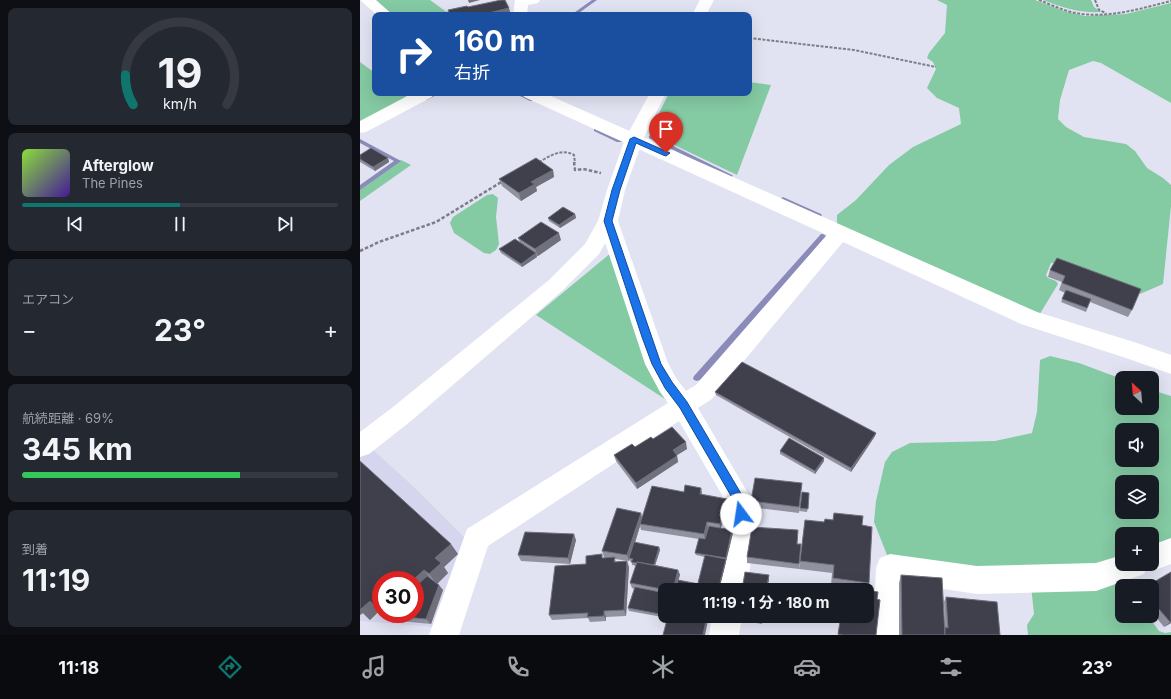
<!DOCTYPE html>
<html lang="ja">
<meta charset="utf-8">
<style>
body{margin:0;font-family:Inter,"Noto Sans JP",sans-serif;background:#242831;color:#f1f3f6;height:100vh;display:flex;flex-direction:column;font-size:15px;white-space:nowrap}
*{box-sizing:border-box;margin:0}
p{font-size:13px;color:#9ea1a6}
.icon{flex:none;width:22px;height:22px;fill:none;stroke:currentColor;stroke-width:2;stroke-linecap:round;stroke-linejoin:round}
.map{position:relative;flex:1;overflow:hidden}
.panel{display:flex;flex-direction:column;gap:8px;padding:8px;background:#0d0f14;width:360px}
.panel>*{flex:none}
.guide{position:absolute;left:12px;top:12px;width:380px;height:84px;border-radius:8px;box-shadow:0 4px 16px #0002;background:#1a4fa0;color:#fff;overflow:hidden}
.needle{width:26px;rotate:334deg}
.buttons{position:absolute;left:755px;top:371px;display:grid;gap:8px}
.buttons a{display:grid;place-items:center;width:44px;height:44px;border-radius:8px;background:#171b24;box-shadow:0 4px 16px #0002;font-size:20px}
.speed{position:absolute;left:12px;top:571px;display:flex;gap:8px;font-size:20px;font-weight:700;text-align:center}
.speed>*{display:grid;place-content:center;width:52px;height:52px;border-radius:50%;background:#171b24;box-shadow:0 4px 16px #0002;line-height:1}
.speed .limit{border:6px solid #d22;background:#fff;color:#111}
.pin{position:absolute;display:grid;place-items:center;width:34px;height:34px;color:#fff;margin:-41px -17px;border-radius:50% 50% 50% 0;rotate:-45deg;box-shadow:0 0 4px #0007}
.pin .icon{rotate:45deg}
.me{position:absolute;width:44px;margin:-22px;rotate:346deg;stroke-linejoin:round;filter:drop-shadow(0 0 3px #0008)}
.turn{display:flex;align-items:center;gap:14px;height:84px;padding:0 16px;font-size:18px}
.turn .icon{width:52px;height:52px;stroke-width:2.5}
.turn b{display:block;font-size:28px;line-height:34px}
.big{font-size:30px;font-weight:700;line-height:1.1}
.panel .widget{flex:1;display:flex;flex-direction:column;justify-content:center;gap:6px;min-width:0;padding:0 14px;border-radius:8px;background:#242831}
.panel .dial{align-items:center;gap:0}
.dial svg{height:104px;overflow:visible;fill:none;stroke:#363941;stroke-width:7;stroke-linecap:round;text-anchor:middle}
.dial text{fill:#f1f3f6;stroke:none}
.song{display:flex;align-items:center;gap:12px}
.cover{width:48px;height:48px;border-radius:6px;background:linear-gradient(135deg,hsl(90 70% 55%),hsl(260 70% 35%))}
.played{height:4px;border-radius:2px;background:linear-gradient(90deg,#0f766e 50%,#363941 50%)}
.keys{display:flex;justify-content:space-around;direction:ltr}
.heat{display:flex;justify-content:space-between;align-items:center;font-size:22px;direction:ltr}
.charge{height:6px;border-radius:3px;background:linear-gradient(90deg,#34c759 69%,#363941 0)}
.trip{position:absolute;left:298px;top:583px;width:216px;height:40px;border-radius:8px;background:#171b24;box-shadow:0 4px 16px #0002;font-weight:700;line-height:40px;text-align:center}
.dock{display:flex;height:64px;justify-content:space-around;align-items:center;background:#090b0e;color:#9ea1a6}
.dock .icon{width:28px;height:28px}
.dock .selected{color:#0f766e}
.dock b{font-size:18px;color:#f1f3f6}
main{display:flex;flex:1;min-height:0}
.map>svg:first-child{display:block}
</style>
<main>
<section class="panel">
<div class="widget dial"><svg viewBox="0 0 100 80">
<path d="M14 69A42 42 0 1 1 86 69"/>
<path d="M14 69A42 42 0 0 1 8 46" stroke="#0f766e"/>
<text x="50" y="56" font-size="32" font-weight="700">19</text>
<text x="50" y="72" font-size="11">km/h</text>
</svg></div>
<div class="widget">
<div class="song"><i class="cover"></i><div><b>Afterglow</b><p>The Pines</p></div></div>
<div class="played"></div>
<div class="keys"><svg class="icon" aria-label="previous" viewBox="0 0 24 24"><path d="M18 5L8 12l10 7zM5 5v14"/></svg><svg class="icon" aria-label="pause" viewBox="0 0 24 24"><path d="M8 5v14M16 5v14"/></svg><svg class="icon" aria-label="next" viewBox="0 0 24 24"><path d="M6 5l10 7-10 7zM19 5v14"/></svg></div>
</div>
<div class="widget"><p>エアコン</p>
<div class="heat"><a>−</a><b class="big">23°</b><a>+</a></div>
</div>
<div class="widget"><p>航続距離 · 69%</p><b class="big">345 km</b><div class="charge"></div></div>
<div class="widget"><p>到着</p><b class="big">11:19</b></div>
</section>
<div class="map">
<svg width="811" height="635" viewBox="0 0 811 635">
<rect width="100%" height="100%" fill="#e2e3f2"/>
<path fill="#d5d6ed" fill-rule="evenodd" d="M12,449l43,39 52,52 -33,87 -74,-6v-164zM21,580h34v34h-34z"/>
<g fill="#84caa3" fill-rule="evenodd">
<polygon points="13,0 70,0 88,13 87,15 31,15"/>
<polygon points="577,0 675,0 707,12 725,16 766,14 811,3 811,103 741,63 733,61 709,70 700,100 698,119 706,127 724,137 766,144 775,151 787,168 803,178 811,185 811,206 803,284 780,294 697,263 691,263 686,275 688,278 696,281 698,284 678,317 477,224 477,215 496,200 529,165 553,147 601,124 599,108 577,98 567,88 576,69 573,62 567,58 569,53 585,33 587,5"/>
<path d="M683,0h48l3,7 7,5c-23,1 -37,-4 -58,-12z"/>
<polygon points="0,62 15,73 15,93 41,93 48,98 0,122"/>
<polygon points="389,82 411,85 377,175 289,133 309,93 389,93"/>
<polygon points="41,160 51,165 0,201 0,189"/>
<polygon points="133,194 138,198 136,217 139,244 136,250 130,254 124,253 94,233 90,223 93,217 127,195"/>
<polygon points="252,252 308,401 176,315"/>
<path d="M690,356l29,7 43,16v29h30v-18l19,6v145l-19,7v-14h-30v24l-28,10 -112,2 -88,-8 -7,-7 -13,-33 2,-21 9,-39 7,-10 18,-9 85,-2 37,-8 5,-21 3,-52zM762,430h30v30h-30zM762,482h30v30h-30z"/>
<polygon points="759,577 765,586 762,586 762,616 788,616 799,631 805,633 811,632 811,635 668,635 667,625 674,614 671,586"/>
</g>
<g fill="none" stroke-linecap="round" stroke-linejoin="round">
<g fill="#8a8bb8" fill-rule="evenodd">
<polygon points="232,0 237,0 216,15 211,15"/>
<polygon points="73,93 80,93 67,100 63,100 62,99"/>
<polygon points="154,93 161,93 175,100 174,101 170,101"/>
<polygon points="236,128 261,140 262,141 261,142 257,142 234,131 234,129"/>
<polygon points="291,135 372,175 373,176 370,178 368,177 289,138 289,136"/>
<polygon points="0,139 41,161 0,190 0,185 34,161 0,143"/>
<polygon points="423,197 461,214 462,215 461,216 457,216 421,200 420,199"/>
<polygon points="461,234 463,234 466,236 340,380 337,381 334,380 333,378 334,376"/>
</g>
<g stroke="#7c7d87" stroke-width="2" stroke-dasharray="3 1.5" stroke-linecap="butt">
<path d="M679,0c10,4 21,9 32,12 33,8 68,-3 100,-11"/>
<polyline points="735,0 739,10 746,13"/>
<polyline points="389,38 494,50 576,67"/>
<path d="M179,162c11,-6 22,-14 35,-7l1,8"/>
</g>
<g stroke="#7c7d87" stroke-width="2.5" stroke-dasharray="3.5 2" stroke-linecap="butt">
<polyline points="214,162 215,170 223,169 241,173"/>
<polyline points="0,251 19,242 76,222 143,181"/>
</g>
<g fill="#fff" fill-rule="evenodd">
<polygon points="0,0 16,0 33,15 17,15"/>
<polygon points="155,0 180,0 178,3 168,5 167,15 153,15"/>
<polygon points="53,93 74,93 72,97 6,132 0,133 0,121"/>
<polygon points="162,93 184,93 677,312 777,343 811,355 811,374 769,359 661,324 483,242 352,399 338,408 392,500 397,528 386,590 358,590 369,528 366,502 319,421 128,546 99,635 69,635 107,529 308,403 300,392 285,364 238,221 241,216 248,214 255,216 258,221 308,363 316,378 326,391 336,385 467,235 164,97"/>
<polygon points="811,538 811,564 792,571 786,569 784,574 736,591 617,594 544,583 543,635 513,635 516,568 520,558 530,554 617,566 736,563 762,555 762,564 792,564 792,545"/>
<polygon points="352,616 382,616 379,635 349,635"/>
</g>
<g fill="#fff" fill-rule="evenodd">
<polygon points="340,0 354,0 346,15 332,15"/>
<polygon points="290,93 306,93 283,139 265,190 258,221 239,254 203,290 51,421 9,454 0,457 0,432 33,407 189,280 225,244 238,221 247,190 265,139"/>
</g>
</g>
<g fill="#9192a0">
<polygon points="0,155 28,158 29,162 15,171 0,162"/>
<polygon points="193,170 194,177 176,187 177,191 161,201 142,186 139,179"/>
<polygon points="215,214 216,218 200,228 189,221 188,218"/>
<polygon points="158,238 201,240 178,256 177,256 177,257 162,267 141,253 139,249 160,242"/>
<polygon points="697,258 772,310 768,317 730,302 726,312 701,302 705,293 699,290 702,282 688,277 690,270"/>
<polygon points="355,392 516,433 515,436 491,472 356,395"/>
<polygon points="293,439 327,449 317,455 318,462 277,489 256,461 254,455 275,447"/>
<polygon points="420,451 464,461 455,474 420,454"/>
<polygon points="0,461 98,554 84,567 88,573 77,584 83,590 71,624 30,620 29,619 28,620 22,614 55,614 21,580 21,613 19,611 10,620 3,613 0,615"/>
<polygon points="341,488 342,495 367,505 361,528 373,533 359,590 355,589 355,590 354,590 338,584 345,557 336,555 335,553 339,539 281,530 280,526 275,543 299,547 300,550 295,565 318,570 320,575 315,590 305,590 305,616 308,616 308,618 269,611 268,608 274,589 272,588 270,583 276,566 272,565 272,562 270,561 269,560 269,561 255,559 256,562 269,567 266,616 246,617 246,621 230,622 228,618 192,620 189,615 226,564 244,558 249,558 244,557 242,551 281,513 282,517 324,492"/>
<polygon points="441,490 439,513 391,507 391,501"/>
<polygon points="442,492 449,493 447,512 439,511"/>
<polygon points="474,513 502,525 509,583 507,590 517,599 516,635 478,635 481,616 507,616 492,589 471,586 472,573 439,569 440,561 464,522 473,520"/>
<polygon points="216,540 210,564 161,561 158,555"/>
<polygon points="437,544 441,544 439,569 387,563 387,557"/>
<polygon points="811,572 811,623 804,627 792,612 792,586"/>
<polygon points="541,575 585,627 585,628 584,602 586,597 640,635 539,635 539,583"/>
<polygon points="378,616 403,616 402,624 378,620"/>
</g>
<g fill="#71717e">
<polygon points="108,0 120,0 109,3"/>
<polygon points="149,8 151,15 121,15"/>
<polygon points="28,158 29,162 15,171 13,167"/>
<polygon points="193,170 194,177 176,187 177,191 161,201 159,193 171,182"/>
<polygon points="215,214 216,218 200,228 199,225"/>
<polygon points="199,233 201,240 178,256 175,249"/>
<polygon points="176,253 177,257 162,267 161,264"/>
<polygon points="516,433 515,436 491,472 491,468"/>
<polygon points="326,442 327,449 314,457 313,450"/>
<polygon points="317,456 318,462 277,489 276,483"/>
<polygon points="464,458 464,461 455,474 455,471"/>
<polygon points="341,488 342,494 340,501 340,494"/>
<polygon points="367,499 367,505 360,530 360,524"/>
<polygon points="281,513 282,519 280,524 280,526 270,558 269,558 269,561 267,555"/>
<polygon points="347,522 348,528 345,540 344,534"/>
<polygon points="372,530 373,533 366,561 366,558"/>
<polygon points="214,534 216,540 210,564 208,558"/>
<polygon points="91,544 98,554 84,567 88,573 77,584 69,574 75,558"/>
<polygon points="299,547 300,550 294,569 293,567"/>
<polygon points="366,559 366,562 359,590 359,587"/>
<polygon points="267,561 269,567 266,616 264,610"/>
<polygon points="64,570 72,580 55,595 55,580 53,580"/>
<polygon points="318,570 320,575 315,590 313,590"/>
<polygon points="409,575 409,580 407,590 406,590"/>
<polygon points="79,585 83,590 71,624 66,619"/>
<polygon points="10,601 21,609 21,613 19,611 10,620 3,613 0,615 0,610"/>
<polygon points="244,611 246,617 246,621 244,616"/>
<polygon points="22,614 35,614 25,615 29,619 28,620"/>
<polygon points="347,616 349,616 345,635 343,635"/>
<polygon points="810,622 811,622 811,623 804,627"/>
</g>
<g fill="#40404d" stroke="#71717e">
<polygon points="141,0 145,0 149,8 121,15 84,15 83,13 89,12 88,10 107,6 108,7"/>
<polygon points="11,148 28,158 13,167 0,159 0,155"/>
<polygon points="176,158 193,170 171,182 175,184 159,193 139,179"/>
<polygon points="203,207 215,214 199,225 188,218"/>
<polygon points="181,222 199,233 175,249 158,238"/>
<polygon points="155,239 176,253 161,264 139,249"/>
<polygon points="697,258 781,289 772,310 702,283 705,276 690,270"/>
<polygon points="706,290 731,299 727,308 702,299"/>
<polygon points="382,362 516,433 491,468 355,392"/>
<polygon points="312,427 326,442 313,450 317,456 276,483 254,455 272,444 275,447 291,437 293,439"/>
<polygon points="429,438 464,458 455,471 420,451"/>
<polygon points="0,461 91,544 75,558 81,563 69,574 64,570 53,580 21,580 21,609 19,611 10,601 0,610"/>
<polygon points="395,478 442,483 439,507 391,501"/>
<polygon points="325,485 341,488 340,494 367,499 360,524 347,522 344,534 280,524 292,486 324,492"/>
<polygon points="442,492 449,493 448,509 440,508"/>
<polygon points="257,508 281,513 267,555 242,551"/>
<polygon points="474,513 503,516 502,525 512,527 509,583 473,578 474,565 440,561 445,520 464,522 465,519 473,520"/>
<polygon points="349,526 372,530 366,558 335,553 339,538 345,539"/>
<polygon points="392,527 438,530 437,544 441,544 439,564 387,557"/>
<polygon points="165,532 214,534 208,558 158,555"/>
<polygon points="274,542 299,547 294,565 277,562 276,563 271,562 273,559 269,558"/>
<polygon points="242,554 242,558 255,557 254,562 267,561 264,610 244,611 244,616 227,617 228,613 189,615 195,566 226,564 226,556"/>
<polygon points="345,555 366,559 359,587 338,583"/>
<polygon points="277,562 318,570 313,590 307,590 270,583"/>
<polygon points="385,572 409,575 406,590 382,590"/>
<polygon points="811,572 811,622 810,622 792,601 792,586 787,586"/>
<polygon points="541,575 582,578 585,635 542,635"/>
<polygon points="67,576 79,585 66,619 25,615 26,614 55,614 55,587"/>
<polygon points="318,580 354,587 354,590 316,590"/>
<polygon points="275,587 305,593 305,615 268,608"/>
<polygon points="493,587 506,590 492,590"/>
<polygon points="507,590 518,592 517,599 520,600 516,635 483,635 478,634 481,616 507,616"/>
<polygon points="586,597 637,602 640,635 585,635 585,627 588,628"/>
<polygon points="308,616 347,616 343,635 303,635"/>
<polygon points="384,616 402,616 402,618"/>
</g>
<polygon fill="#1a73e8" stroke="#114b97" points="274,137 310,153 306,156 303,155 276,143 260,190 252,221 301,364 312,382 327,402 383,497 386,514 385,517 381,519 377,517 374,501 320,408 305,388 292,364 282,337 244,221 252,190 270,139"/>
</svg>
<div class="buttons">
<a><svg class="needle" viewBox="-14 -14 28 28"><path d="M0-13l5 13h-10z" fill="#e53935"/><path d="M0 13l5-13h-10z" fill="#9ea1a6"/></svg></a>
<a><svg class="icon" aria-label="sound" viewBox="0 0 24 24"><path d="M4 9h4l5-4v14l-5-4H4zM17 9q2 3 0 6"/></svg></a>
<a><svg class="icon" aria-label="layers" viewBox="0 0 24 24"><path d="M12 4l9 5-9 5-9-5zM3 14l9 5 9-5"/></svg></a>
<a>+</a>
<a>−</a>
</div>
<div class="speed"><div class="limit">30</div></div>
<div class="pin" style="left:306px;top:153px;background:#d93025"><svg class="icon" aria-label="arrive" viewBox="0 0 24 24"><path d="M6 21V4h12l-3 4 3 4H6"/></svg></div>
<svg class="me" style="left:381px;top:514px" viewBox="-20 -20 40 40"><circle r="19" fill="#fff"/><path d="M0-13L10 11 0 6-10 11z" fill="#1a73e8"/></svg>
<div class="trip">11:19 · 1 分 · 180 m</div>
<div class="guide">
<div class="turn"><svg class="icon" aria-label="right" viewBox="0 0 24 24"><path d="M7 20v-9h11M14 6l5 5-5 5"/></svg><div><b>160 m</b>右折</div></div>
</div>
</div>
</main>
<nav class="dock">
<b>11:18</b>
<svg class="icon selected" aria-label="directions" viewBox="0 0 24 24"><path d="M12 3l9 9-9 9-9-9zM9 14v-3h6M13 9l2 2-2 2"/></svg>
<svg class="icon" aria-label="music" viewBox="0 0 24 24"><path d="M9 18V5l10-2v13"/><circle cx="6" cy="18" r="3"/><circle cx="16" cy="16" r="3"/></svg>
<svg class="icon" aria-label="phone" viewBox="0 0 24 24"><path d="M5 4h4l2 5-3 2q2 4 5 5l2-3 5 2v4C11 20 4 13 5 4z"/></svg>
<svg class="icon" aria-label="climate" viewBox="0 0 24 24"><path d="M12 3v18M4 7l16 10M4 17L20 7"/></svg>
<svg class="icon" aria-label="car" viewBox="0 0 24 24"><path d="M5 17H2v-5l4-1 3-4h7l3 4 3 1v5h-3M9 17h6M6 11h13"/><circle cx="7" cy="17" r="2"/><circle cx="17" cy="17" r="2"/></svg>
<svg class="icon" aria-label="filters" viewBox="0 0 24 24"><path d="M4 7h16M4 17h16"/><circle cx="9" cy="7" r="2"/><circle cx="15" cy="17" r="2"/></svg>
<b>23°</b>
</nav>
